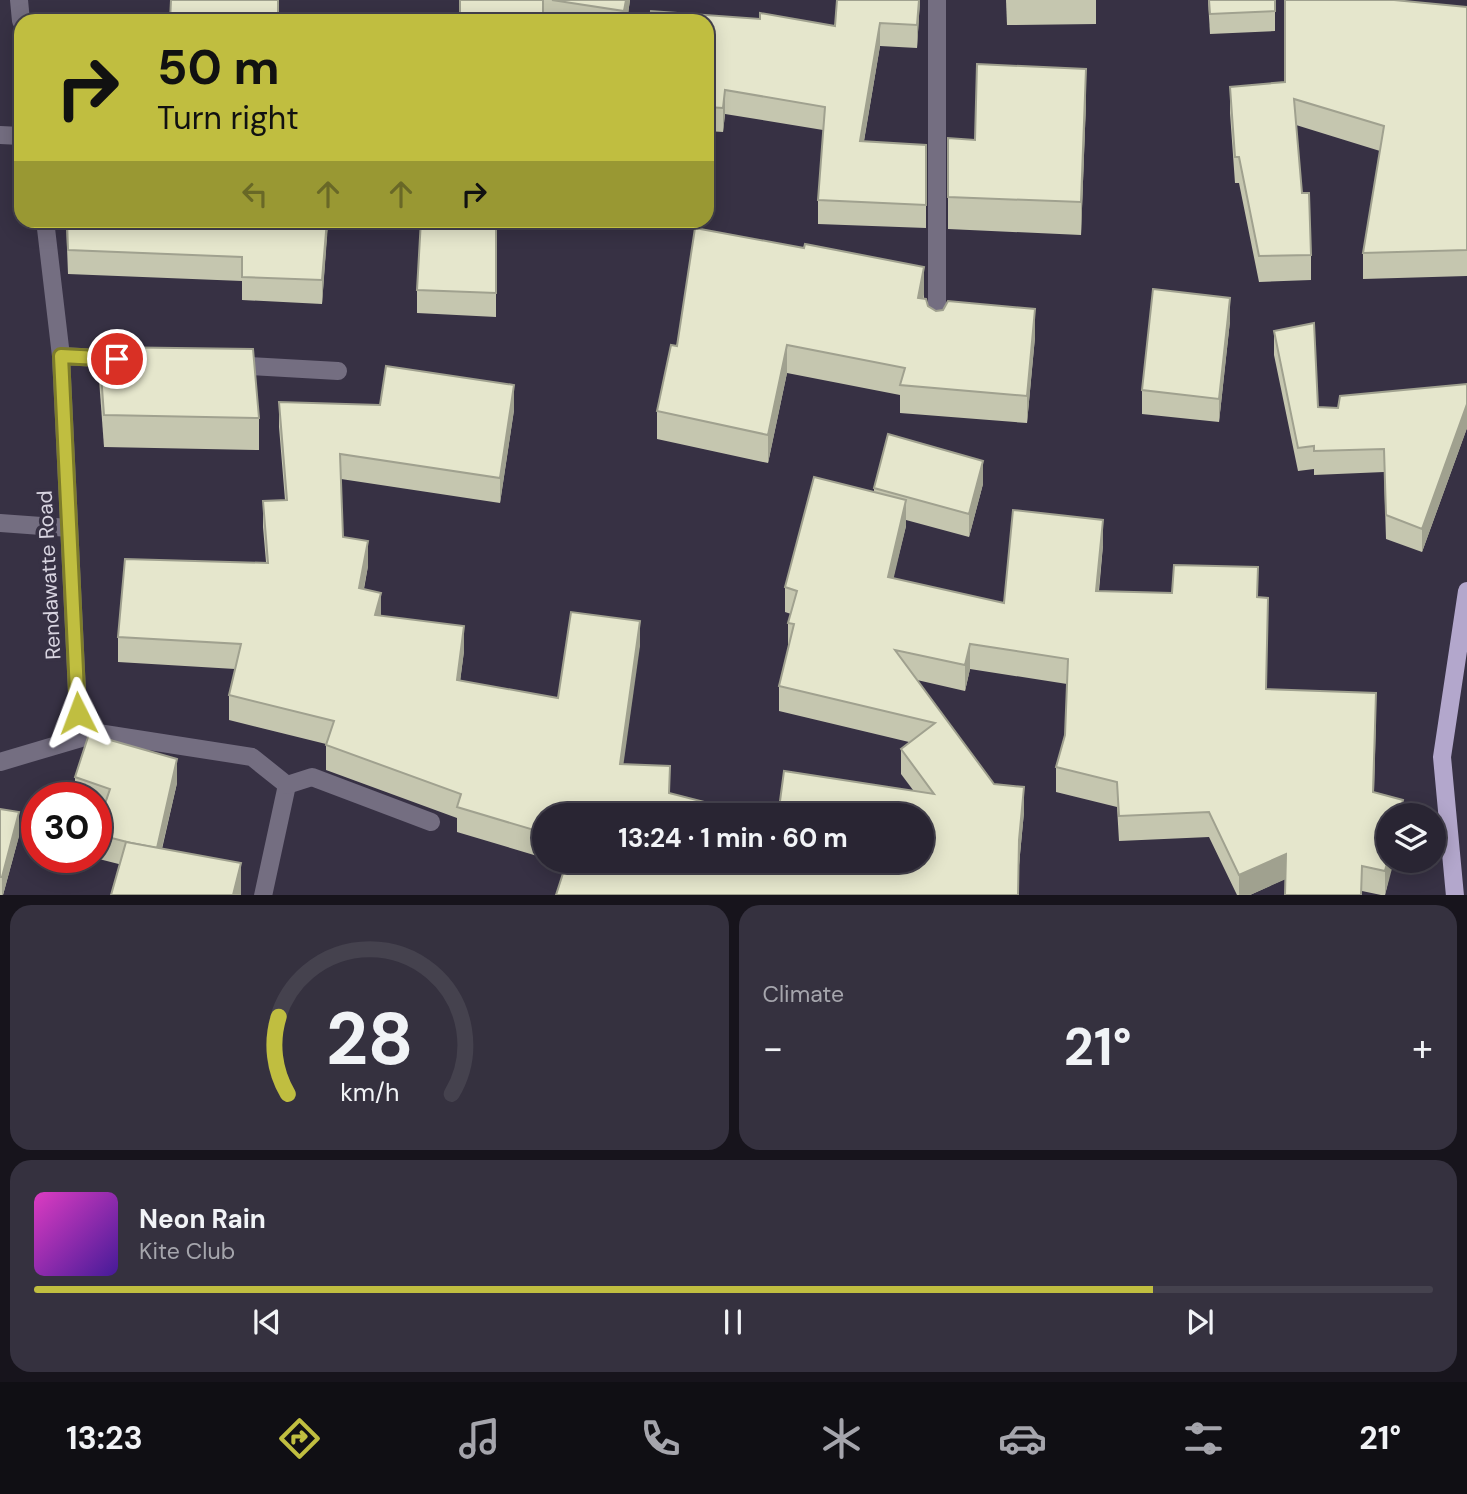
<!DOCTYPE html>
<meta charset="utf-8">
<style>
body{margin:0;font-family:"DM Sans",sans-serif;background:#35313f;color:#f1f3f6;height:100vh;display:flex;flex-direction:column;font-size:26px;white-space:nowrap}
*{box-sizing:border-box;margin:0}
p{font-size:23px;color:#a5a5ac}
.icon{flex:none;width:38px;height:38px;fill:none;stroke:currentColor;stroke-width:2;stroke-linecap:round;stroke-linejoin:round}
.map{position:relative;height:895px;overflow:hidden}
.drawer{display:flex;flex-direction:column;gap:10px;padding:10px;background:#17141c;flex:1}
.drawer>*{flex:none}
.guide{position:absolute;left:14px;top:14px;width:700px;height:214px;border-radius:21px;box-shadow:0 4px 18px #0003,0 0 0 2px #45424e;background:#c0be40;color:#111;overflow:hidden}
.tools{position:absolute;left:1376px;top:803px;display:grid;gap:14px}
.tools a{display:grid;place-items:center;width:70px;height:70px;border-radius:50%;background:#292533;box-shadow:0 4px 18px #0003,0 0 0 2px #45424e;font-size:35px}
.speed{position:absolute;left:21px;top:782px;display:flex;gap:14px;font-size:35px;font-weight:700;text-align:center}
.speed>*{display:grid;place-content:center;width:91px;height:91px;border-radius:50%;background:#292533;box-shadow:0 4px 18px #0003,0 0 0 2px #45424e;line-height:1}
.speed .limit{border:10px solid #d22;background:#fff;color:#111}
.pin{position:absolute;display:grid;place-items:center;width:60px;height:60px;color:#fff;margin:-30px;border:4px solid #fff;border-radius:50%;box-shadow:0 2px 7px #0007}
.me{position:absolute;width:77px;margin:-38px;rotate:357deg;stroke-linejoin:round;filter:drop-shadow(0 0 5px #0008)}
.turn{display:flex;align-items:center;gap:24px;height:147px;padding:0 28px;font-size:32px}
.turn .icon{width:91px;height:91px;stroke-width:2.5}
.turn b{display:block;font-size:49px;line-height:60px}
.lanes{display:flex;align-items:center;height:66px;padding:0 28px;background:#0003;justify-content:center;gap:35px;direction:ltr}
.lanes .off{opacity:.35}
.big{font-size:52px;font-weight:700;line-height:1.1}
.drawer .widget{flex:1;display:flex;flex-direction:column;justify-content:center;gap:10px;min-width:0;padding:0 24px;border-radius:21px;background:#35313f}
.drawer .dial{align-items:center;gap:0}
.dial svg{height:182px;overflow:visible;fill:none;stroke:#45424e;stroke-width:7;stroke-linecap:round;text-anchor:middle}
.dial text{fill:#f1f3f6;stroke:none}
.song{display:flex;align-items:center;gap:21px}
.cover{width:84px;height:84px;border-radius:10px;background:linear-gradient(135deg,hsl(310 70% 55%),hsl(260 70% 35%))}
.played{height:7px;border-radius:4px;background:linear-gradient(90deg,#c0be40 80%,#45424e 80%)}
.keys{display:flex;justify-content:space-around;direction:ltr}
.heat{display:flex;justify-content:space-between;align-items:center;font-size:38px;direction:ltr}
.drawer .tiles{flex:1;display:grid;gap:10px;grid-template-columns:1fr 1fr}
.widget:last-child{grid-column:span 2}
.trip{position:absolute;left:532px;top:803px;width:402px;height:70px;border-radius:35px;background:#292533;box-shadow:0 4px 18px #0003,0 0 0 2px #45424e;font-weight:700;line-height:70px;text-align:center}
.tab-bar{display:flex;height:112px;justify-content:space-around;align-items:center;background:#100f14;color:#a5a5ac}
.tab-bar .icon{width:49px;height:49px}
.tab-bar .on{color:#c0be40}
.tab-bar b{font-size:32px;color:#f1f3f6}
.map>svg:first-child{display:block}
</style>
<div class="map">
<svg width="1467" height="896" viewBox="0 0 1467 896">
<rect width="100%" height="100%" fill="#373144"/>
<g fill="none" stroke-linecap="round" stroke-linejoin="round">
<g stroke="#746e81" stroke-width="18">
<polyline points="19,0 21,21"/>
<polyline points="0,135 21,136"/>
<polyline points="45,220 61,356 78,713 98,733 252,757 287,785 263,896"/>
<polyline points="937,328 937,0"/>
<polyline points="61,356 120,359"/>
<polyline points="232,365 338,371"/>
<polyline points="0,523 69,528"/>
<polyline points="0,762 98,733"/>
<polyline points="287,785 312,777 431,822"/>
</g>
<polyline stroke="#b3a7cc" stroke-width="18" points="1455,896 1442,757 1467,591"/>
</g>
<g fill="#c5c6af">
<polygon points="459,0 630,0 627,21 460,21"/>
<polygon points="920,0 917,48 880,46 864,141 926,145 926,228 818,224 818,200 823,130 725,114 723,132 707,131 707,21 760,19 835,26"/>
<polygon points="1006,0 1096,0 1096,24 1007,25"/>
<polygon points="1208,0 1275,0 1275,31 1210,34"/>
<polygon points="1467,7 1467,276 1363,279 1363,253 1380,151 1296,125 1302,193 1311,255 1311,280 1259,282 1239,183 1235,183 1230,113 1230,87 1285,82"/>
<polygon points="1086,102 1081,235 948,229 948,138 975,140"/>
<polygon points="66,220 328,220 322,304 242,300 242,281 68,274"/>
<polygon points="496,220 496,317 417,313 417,290"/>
<polygon points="924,294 924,298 928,306 936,311 1035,337 1027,423 900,413 900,395 787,373 768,463 657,439 657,411 677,346"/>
<polygon points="1230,321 1219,422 1142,414 1142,390"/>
<polygon points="1274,331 1318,407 1338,408 1467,384 1467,428 1422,552 1386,539 1384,472 1314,475 1314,469 1298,471 1274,355"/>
<polygon points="99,347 259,418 259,450 104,447 99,379"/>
<polygon points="279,402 514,410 500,503 341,479 343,537 368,566 364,589 381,616 464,651 460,681 558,698 640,646 544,816 544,858 457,832 457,818 326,770 326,744 229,720 229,695 235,669 118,662 118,637 266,562 263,527 263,501 285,500 279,427"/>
<polygon points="983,484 969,537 906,520 906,526 893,578 1004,603 1103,545 1099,591 1258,597 1267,689 1376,718 1374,792 1403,816 1385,895 1381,895 1362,891 1285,879 1250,895 1237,895 1209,837 1119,841 1117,807 1056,792 1056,767 1065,735 1067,684 970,669 965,691 917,680 994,784 1024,812 1019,865 1018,895 556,895 566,865 553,861 922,861 913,790 901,774 901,749 909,742 779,711 779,686 788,648 788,623 791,614 785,612 785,587 874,492 874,488"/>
<polygon points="75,777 177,783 162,849 241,895 95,858 96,858 96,830 103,810 96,808 96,798 75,798"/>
<polygon points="0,809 19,836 3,895 0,895"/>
</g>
<g fill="#a0a18f">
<polygon points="626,0 630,0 627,21 624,21"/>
<polygon points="919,0 920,0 917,48 917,25"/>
<polygon points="880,23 880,46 860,164 860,141"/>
<polygon points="1086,69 1086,102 1081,235 1081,202"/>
<polygon points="725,90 725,114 723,132 723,108"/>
<polygon points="327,220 328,220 328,225 322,304 322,280"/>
<polygon points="924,267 924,294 918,326 918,298"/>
<polygon points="1230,298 1230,321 1219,422 1219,399"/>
<polygon points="1035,309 1035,337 1027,423 1027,396"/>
<polygon points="787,345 787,373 768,463 768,435"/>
<polygon points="514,385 514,410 500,503 500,478"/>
<polygon points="1467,404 1467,428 1422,552 1422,529"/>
<polygon points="983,461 983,484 969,537 969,514"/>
<polygon points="906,500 906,526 888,602 888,577"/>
<polygon points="1103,520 1103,545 1096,616 1096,591"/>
<polygon points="368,541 368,566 359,613 359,588"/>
<polygon points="381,593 381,618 375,615"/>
<polygon points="640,621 640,646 620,789 620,764"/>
<polygon points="464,626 464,651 457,706 457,680"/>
<polygon points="970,644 970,669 965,691 965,665"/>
<polygon points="177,759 177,783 156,873 156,849"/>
<polygon points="1024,787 1024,812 1019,865 1018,895 1019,840"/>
<polygon points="1403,800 1403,816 1399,816"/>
<polygon points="19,812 19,836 3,895 2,895 2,877"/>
<polygon points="1286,854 1286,879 1250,895 1239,895 1239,875"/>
<polygon points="1388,861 1394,861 1385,895 1385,871"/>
<polygon points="241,863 241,895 233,895"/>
</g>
<g fill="#e5e6cc" stroke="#a0a18f" stroke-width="2">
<polygon points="171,0 278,0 278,21 170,21"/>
<rect x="460" y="0" width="83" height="21"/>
<polygon points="552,0 626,0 624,11"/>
<polygon points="837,0 919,0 917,25 880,23 860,141 926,145 926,205 818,200 825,107 725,90 723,108 707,107 707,21 650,21 651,11 760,19 760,13 835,26"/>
<polygon points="1209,0 1275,0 1275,11 1210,14"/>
<polygon points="1285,0 1394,0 1467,7 1467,250 1363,253 1384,126 1294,99 1302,193 1309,193 1311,255 1259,256 1239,157 1235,157 1230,87 1285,82"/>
<polygon points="977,64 1086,69 1081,202 948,197 948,138 975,140"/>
<polygon points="67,220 327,220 322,280 242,277 242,257 68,250"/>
<polygon points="421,220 496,220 496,293 417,290"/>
<polygon points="695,228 804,248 805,244 924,267 918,298 926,299 928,306 936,311 943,310 948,301 1035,309 1027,396 900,385 905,368 787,345 768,435 657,411 671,345 677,346"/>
<polygon points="1153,289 1230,298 1219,399 1142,390"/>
<polygon points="1314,323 1318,407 1338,408 1340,396 1467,384 1467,404 1422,529 1386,515 1384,449 1314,451 1314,446 1298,448 1274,331"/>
<polygon points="99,347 253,349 259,418 104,415"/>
<polygon points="386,366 514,385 500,478 340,454 343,537 368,541 359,588 381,593 375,615 464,626 457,680 558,698 571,612 640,621 620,764 670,766 669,793 759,816 544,816 544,833 457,807 461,794 326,745 334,721 229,695 241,644 118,637 125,559 268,563 263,501 287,500 279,402 380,405"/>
<polygon points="888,434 983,461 969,514 874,488"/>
<polygon points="814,477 906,500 888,577 1004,603 1013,510 1103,520 1096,591 1172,593 1174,565 1258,567 1257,597 1268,598 1266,689 1376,693 1373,792 1403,800 1399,816 1388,816 1388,859 1385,871 1362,866 1361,895 1285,895 1286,854 1239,875 1209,812 1119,816 1117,782 1056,767 1065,735 1068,659 970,644 965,665 895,650 994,784 1024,787 1019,840 1018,895 556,895 567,861 922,861 922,816 778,816 784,771 934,794 901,749 935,723 779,686 794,624 788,623 797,591 785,587"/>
<polygon points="89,734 177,759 157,848 131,843 96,834 96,830 110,789 75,777"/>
<polygon points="0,809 19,812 2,877 0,877"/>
<polygon points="126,842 241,863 233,895 111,895"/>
</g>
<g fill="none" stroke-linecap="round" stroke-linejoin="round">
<g stroke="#7d7c2a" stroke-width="18">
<polyline id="route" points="78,713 61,356 117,359"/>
</g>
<use href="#route" stroke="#c0be40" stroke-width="12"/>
</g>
<g text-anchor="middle" stroke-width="7" stroke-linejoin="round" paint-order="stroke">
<g font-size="21" fill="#d8d4e0" stroke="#373144">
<text transform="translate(49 575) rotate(-93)" y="7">Rendawatte Road</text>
</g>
</g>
</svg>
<div class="tools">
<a><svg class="icon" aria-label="layers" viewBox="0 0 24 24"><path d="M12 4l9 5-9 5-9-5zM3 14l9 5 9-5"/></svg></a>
</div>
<div class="speed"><div class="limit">30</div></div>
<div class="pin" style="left:117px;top:359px;background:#d93025"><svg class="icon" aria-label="arrive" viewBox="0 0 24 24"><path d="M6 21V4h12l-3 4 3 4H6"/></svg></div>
<svg class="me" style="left:78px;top:713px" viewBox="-20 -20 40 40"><path d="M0-17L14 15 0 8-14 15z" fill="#c0be40" stroke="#fff" stroke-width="4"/></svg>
<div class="trip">13:24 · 1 min · 60 m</div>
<div class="guide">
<div class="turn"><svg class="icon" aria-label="right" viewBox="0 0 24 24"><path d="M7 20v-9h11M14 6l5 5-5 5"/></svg><div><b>50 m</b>Turn right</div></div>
<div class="lanes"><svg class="icon off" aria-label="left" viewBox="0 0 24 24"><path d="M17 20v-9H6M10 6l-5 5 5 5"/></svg><svg class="icon off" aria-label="ahead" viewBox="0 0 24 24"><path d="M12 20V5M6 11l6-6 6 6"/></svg><svg class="icon off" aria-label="ahead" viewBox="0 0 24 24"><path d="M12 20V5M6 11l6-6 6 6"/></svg><svg class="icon" aria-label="right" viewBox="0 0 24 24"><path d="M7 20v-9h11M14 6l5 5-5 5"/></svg></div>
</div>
</div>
<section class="drawer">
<div class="tiles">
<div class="widget dial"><svg viewBox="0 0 100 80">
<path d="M14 69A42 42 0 1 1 86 69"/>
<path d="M14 69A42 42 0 0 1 10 35" stroke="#c0be40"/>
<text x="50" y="56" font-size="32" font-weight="700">28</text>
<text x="50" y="72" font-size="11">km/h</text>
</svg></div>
<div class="widget"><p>Climate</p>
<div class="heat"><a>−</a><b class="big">21°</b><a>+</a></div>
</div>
<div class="widget">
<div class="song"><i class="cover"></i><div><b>Neon Rain</b><p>Kite Club</p></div></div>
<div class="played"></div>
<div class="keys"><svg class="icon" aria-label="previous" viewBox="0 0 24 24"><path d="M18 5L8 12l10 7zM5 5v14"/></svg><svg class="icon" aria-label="pause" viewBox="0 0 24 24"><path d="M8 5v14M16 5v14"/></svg><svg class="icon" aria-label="next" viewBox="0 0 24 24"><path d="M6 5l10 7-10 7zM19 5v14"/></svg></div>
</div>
</div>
</section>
<nav class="tab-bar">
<b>13:23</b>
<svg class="icon on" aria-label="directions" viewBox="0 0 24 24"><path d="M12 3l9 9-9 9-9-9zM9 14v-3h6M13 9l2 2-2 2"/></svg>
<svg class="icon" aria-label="music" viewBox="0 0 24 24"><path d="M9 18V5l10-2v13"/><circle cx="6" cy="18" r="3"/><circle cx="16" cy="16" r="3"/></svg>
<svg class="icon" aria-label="phone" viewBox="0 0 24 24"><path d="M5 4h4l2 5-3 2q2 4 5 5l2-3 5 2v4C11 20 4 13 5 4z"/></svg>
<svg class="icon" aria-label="climate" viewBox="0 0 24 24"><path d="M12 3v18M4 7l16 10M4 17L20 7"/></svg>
<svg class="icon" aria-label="car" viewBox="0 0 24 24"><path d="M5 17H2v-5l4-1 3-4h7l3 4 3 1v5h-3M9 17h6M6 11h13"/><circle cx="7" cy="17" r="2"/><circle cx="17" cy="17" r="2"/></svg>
<svg class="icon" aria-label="filters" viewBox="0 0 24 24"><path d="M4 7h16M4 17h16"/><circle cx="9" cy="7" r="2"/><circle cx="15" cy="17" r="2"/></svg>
<b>21°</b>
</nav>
